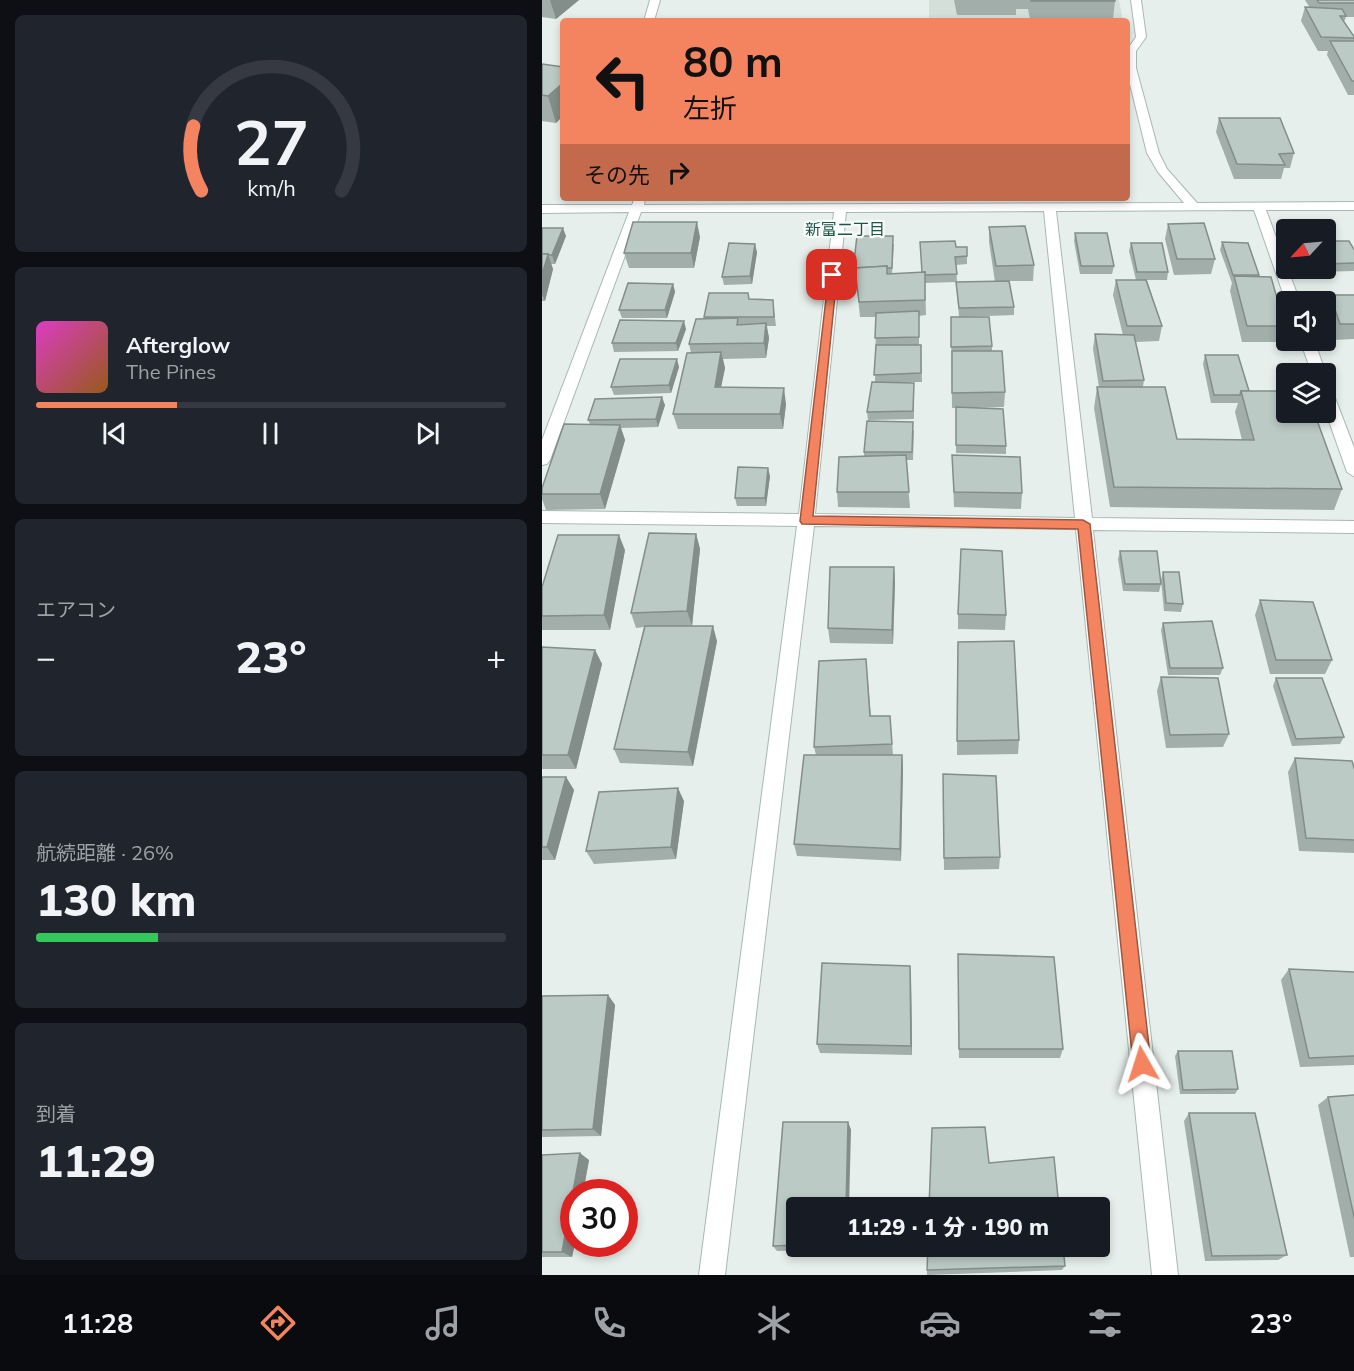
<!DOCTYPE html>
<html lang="ja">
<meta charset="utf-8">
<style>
body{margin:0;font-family:Mulish,"Noto Sans JP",sans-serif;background:#20242c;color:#f1f3f6;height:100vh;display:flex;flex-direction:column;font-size:22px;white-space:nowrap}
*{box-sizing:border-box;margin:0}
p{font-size:20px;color:#9ea1a6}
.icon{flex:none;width:33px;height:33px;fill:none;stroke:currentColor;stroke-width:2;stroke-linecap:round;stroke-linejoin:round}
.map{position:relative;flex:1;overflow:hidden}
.drawer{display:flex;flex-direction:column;gap:15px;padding:15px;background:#0d0f14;width:542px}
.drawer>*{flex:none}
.guide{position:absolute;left:18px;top:18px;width:570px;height:183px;border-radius:6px;box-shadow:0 3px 9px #0003;background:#f4845f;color:#111;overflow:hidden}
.needle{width:39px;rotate:244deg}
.buttons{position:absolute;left:734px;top:219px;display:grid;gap:12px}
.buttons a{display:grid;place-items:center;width:60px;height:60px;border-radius:6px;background:#171b24;box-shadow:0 3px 9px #0003;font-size:30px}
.speed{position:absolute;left:18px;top:1179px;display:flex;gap:12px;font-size:30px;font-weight:700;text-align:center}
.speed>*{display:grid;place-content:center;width:78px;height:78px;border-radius:50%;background:#171b24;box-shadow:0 3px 9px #0003;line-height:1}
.speed .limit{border:9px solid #d22;background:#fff;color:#111}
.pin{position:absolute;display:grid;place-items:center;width:51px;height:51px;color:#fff;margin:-26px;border-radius:12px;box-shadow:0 3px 9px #0006}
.me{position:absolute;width:66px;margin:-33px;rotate:354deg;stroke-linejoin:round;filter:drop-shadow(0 0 4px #0008)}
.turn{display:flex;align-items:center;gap:21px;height:126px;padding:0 24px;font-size:27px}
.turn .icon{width:78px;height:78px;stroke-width:2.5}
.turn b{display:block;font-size:42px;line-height:51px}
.then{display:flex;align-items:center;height:57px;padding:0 24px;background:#0003;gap:12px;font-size:22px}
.big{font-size:45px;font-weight:800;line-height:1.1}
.drawer .widget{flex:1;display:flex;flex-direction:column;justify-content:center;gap:9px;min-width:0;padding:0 21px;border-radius:9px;background:#20242c}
.drawer .dial{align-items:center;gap:0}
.dial svg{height:156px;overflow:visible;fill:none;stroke:#363941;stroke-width:7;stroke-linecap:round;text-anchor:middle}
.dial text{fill:#f1f3f6;stroke:none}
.song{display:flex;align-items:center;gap:18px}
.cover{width:72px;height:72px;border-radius:9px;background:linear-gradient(135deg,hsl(310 70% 55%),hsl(30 70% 35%))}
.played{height:6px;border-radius:3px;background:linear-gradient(90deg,#f4845f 30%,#363941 30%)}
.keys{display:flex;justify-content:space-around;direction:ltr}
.heat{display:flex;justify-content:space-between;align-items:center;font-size:33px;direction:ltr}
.charge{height:9px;border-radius:4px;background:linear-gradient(90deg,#34c759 26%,#363941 0)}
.trip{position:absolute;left:244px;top:1197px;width:324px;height:60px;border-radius:6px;background:#171b24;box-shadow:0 3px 9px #0003;font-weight:800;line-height:60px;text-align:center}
.dock{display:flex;height:96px;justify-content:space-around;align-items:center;background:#090b0e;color:#9ea1a6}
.dock .icon{width:42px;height:42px}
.dock .current{color:#f4845f}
.dock b{font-size:27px;color:#f1f3f6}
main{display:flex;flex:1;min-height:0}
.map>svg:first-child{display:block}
</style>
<main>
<section class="drawer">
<div class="widget dial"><svg viewBox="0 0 100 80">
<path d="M14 69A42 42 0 1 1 86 69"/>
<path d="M14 69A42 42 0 0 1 10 36" stroke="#f4845f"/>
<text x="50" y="56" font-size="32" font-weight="700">27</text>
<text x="50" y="72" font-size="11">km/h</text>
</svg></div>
<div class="widget">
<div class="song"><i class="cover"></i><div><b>Afterglow</b><p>The Pines</p></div></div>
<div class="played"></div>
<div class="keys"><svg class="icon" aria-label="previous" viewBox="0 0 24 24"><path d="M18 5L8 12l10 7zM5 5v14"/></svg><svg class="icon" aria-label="pause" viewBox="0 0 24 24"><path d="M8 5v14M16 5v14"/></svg><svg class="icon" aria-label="next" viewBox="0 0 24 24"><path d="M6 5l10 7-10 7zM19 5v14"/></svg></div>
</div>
<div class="widget"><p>エアコン</p>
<div class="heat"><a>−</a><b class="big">23°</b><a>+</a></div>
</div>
<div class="widget"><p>航続距離 · 26%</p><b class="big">130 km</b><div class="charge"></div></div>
<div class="widget"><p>到着</p><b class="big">11:29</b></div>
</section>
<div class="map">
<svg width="813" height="1275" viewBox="0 0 813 1275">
<rect width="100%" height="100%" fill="#e6efeb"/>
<polygon fill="#d4dfda" points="387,0 577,0 581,21 387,21"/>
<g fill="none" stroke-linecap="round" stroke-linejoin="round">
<g stroke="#a8b8b2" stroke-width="2">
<g id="minor">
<polygon points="108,0 118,0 112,21 102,21"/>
<path d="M589,0h10l5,37 -10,14v17l23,85 8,16 30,34 158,-1v8h-89l34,92h-14l-32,-92 -198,1 36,307 263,3v12l-262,-3 85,745h-26l-76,-746 -262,-3 -89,749h-26l98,-749 -255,-3v-12l257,3 35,-302h-193l-91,248 -3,4 -5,1v-25l87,-228 -87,1v-8h90l3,-7h10l-1,7 540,-2 -26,-31 -11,-19 -20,-81v-22l9,-13zM502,211l31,307 -260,-4 31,-302z"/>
<polygon points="758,340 772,340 784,374 783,376 783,374 770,374"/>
<polygon points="783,385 790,390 813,450 813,477 805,472 783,410"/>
</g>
</g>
<use href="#minor" fill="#fff" fill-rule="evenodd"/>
</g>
<g fill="#a1aea9">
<polygon points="0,0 37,0 14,19 0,17"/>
<polygon points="412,0 573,0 573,1 571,19 488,19 486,9 474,9 474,15 415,15"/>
<polygon points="763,0 813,0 813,17 804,17 802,22 813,37 813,95 806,95 785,55 786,51 776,51 759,21 763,7 768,8"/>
<polygon points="0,64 21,67 21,116 14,123 0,121"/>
<polygon points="677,118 752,153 748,168 742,168 739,179 692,179 674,132"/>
<polygon points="626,224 673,259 669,274 632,275 623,239"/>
<polygon points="447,227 492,265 491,281 467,281 472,307 472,315 417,317 414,282 453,282 447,242"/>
<polygon points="0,228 24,236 13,264 9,264 11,269 3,301 0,301"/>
<polygon points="533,233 572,266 570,274 538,274 532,241"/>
<polygon points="158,237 152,268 87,268 82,253"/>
<polygon points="783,241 813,251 813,271 774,272 772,268 783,268"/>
<polygon points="680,242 717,275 717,277 743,326 739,342 700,342 688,291 690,283 678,250"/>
<polygon points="589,243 626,272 625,280 605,280 620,326 617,341 593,342 602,380 601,387 635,439 700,440 693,412 696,403 669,403 661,364 663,355 707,391 800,489 792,510 568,507 552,408 555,387 557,387 551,349 553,334 581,335 571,295 574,280 594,280 587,251"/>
<polygon points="352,244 350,274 380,272 414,247 425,247 425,264 414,265 415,282 383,283 384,315 377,316 377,345 379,345 380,382 350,382 372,391 372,419 326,420 325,412 333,382 334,317 318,317 314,278 312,279 311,270"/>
<polygon points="215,252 210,284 182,285 180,277"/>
<polygon points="131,284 133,292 125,318 80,318 77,310"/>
<polygon points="788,295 813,295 813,339 792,340 783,311"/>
<polygon points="207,299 232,309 234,326 225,326 227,338 224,358 181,359 183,368 179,387 244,404 241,429 136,429 131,414 149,353 147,344 163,319 162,317"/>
<polygon points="409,317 450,346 450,351 463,392 462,407 427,408 464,446 464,454 414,453 414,408 410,408"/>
<polygon points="144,329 136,351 72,352 70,343"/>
<polygon points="137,367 129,393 72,395 69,387"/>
<polygon points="123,405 116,427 79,428 83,440 63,509 4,510 0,499 0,488 48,424 46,420"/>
<polygon points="372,430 371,460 364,460 368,508 296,507 295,492 322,456 322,452"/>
<polygon points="410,455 480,493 479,509 412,507"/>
<polygon points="228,476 224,506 195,506 193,498"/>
<polygon points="154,534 158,549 150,626 175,641 151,766 78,763 72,749 102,627 94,628 89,613"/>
<polygon points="83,550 68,630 0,630 0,587"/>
<polygon points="578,551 619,584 617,592 581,591 576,559"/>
<polygon points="352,567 353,582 351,644 288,643 286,628"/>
<polygon points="621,572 641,604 639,612 622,611 619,580"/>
<polygon points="718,600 790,660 783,674 728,674 713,615"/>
<polygon points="416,614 464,615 463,630 416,629"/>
<polygon points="621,623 681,668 678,675 626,675 619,630"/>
<polygon points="416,642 477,740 476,754 415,755"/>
<polygon points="0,647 53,650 60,664 34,769 0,769"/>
<polygon points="324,659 329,716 348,716 351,755 360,755 361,768 359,861 255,856 252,844 274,755 272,747"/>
<polygon points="619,677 687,734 681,747 624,748 615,691"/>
<polygon points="734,678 802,737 798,744 750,746 731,686"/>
<polygon points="753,758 813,771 813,853 757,851 746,772"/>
<polygon points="401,774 458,857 457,869 402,870"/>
<polygon points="0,777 24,777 32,790 13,860 0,860"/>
<polygon points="142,801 134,859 52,864 44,851"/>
<polygon points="416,964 521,1049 518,1058 417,1058"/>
<polygon points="747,969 813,972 813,1065 758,1067 739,980"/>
<polygon points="369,976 370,1055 278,1053 275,1044"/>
<polygon points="66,995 73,1005 59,1136 0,1137 0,996"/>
<polygon points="636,1051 696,1089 693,1094 638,1094 633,1056"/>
<polygon points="813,1095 813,1257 808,1257 776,1105 786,1097"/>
<polygon points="647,1113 745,1255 736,1260 663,1261 642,1121"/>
<polygon points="306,1122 309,1130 255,1208 255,1246 306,1246 306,1249 235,1251 231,1246"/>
<polygon points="0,1155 47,1160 30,1257 0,1257"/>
<polygon points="523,1266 520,1270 385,1275 385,1270"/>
</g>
<g fill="#838d89">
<polygon points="8,0 37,0 14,19"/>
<polygon points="21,83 21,116 14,123 6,96"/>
<polygon points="155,222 158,237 152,268 149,253"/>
<polygon points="21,228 24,236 13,264 10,255"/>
<polygon points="213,244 215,252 210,284 208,276"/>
<polygon points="6,254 11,269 3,301 0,294 0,275"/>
<polygon points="131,284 133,292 125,318 123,310"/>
<polygon points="142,321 144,329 136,351 134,343"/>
<polygon points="224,323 227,338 224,358 222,343"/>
<polygon points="179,352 183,368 176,402 173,387"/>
<polygon points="135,359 137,367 129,393 127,385"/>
<polygon points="242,388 244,404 241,429 238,414"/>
<polygon points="120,397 123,405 116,427 114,419"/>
<polygon points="78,425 83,440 63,509 58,494"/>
<polygon points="226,468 228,476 224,506 223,498"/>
<polygon points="154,534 158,549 150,626 145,611"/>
<polygon points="77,535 83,550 68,630 62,615"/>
<polygon points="352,567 353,582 351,644 350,630"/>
<polygon points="171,626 175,641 151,766 146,752"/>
<polygon points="53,650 60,664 34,769 26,755"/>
<polygon points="360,755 361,768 359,861 358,849"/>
<polygon points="24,777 32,790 13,860 5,847"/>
<polygon points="136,788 142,801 134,859 129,847"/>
<polygon points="368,966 369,976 370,1055 369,1046"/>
<polygon points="66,995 73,1005 59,1136 51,1129"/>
<polygon points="306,1122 309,1130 307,1208 304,1208"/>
<polygon points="38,1153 47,1160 41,1192 32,1192 32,1244 33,1244 30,1257 20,1252"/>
</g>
<g fill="#bbcac4" stroke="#838d89" stroke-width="1.5">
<rect x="489" y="0" width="84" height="1"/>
<polygon points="775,0 813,0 813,3 777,3"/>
<polygon points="763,7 800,9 804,16 798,16 813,38 779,37"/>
<polygon points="158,20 285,21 157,21"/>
<polygon points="788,41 813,41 813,81 810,81"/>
<polygon points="0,64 21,67 21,83 6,96 0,95"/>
<polygon points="677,118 738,118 752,153 737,154 743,165 695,164"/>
<polygon points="91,222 155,222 149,253 82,253"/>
<polygon points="662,223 673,259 635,259 626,224"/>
<polygon points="483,226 492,265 454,266 447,227"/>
<polygon points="0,228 21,228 10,255 6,255 6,254 0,254"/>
<polygon points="533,233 565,233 572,266 539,266"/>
<polygon points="315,236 351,236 350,268 345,268 345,266 313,268 313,270 311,270"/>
<polygon points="413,241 414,247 425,247 425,256 413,257 415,274 383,275 383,272 380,272 378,242"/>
<polygon points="783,241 807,241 813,251 813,263 783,264"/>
<polygon points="680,242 706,243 717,275 691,275"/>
<polygon points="187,243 213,244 208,276 180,277"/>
<polygon points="589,243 620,243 626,272 595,272"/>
<polygon points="0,254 6,254 0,275"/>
<polygon points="345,266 345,274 383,272 383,300 317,302 313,268"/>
<polygon points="692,276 729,277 743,326 705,326"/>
<polygon points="574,280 604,280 620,326 585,326"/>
<polygon points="467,281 472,307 417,308 414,282"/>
<polygon points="86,283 131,284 123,310 77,310"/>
<polygon points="167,293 206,293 207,299 231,300 232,317 162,317"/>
<polygon points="788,295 813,295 813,324 798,324"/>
<polygon points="377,311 377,337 333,338 334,313"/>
<polygon points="409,317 447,317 450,346 409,347"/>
<polygon points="196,318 195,325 224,323 222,343 147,344 154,319"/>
<polygon points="78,320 142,321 134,343 70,343"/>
<polygon points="553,334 592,335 602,380 561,381"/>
<polygon points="334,345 379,345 379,373 332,375"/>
<polygon points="410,351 460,351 463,392 410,393"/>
<polygon points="179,352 173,387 242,388 238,414 131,414 145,353"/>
<polygon points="663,355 696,355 707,391 699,391 698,395 672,395"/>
<polygon points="78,359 135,359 127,385 69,387"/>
<polygon points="330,382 372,383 371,411 325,412"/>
<polygon points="555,387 623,387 635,439 712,440 699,391 744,391 744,412 772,412 800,489 572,487"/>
<polygon points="120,397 114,419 46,420 53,399"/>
<polygon points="414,407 461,409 464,446 414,445"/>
<polygon points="325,421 371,422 370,452 322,452"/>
<polygon points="22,424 78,425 58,494 0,494 0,488"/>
<polygon points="364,455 367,492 295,492 297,457"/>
<polygon points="410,455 478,457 480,493 412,492"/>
<polygon points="196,467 226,468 223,498 193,498"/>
<polygon points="107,533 154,534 145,611 89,613"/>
<polygon points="16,535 77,535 62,615 0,616 0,587"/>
<polygon points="419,549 460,551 464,615 416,614"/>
<polygon points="578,551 615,551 619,584 583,584"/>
<polygon points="288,567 352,567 350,630 286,628"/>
<polygon points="621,572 637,572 641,604 624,603"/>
<polygon points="718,600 771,602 790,660 734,660"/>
<polygon points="670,621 681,668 628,668 621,623"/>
<polygon points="103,626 171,626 146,752 72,749"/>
<polygon points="472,641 477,740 415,741 416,642"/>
<polygon points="0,647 53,650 26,755 0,755"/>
<polygon points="324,659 328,716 348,716 350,744 272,747 277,661"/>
<polygon points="619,677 676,678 687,734 628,735"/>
<polygon points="734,678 780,678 802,737 754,739"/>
<polygon points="262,755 360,755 358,849 252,844"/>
<polygon points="753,758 810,761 813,771 813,840 764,838"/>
<polygon points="401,774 454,776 458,857 402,858"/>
<polygon points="0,777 24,777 5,847 0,847"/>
<polygon points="136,788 129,847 44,851 57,792"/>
<polygon points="416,954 512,957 521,1049 417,1049"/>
<polygon points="280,963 368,966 369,1046 275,1044"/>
<polygon points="747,969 813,972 813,1056 767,1058"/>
<polygon points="66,995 51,1129 0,1130 0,996"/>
<polygon points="636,1051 690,1051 696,1089 641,1090"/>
<polygon points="813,1095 813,1221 786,1097"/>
<polygon points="647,1113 713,1113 745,1255 670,1256"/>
<polygon points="241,1122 306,1122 304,1208 255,1208 255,1245 231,1246"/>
<polygon points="443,1127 447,1163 512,1157 517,1208 387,1208 390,1128"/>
<polygon points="38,1153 20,1252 0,1252 0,1155"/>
<polygon points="386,1246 521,1246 523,1266 385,1270"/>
</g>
<polygon fill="#f4845f" stroke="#9f563e" stroke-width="1.5" points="287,273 295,275 271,516 541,520 548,524 609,1064 606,1070 600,1073 593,1070 591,1064 536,529 260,524 258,521"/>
<g text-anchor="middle" stroke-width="4.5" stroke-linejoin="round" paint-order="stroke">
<g font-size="16" fill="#1f5548" stroke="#f7fbf9">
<text x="303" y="235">新富二丁目</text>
</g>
</g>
</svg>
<div class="buttons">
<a><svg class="needle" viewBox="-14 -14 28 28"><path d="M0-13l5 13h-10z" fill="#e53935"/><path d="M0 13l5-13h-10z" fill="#9ea1a6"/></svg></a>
<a><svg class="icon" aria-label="sound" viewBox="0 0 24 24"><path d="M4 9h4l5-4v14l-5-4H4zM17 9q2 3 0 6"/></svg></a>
<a><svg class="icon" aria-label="layers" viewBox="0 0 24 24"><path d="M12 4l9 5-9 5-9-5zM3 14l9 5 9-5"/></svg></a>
</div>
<div class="speed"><div class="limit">30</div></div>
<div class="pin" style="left:290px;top:275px;background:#d93025"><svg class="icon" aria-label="arrive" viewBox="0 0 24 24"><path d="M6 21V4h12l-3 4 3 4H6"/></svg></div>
<svg class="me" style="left:600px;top:1064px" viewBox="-20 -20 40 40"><path d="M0-17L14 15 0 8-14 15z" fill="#f4845f" stroke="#fff" stroke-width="4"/></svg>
<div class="trip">11:29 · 1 分 · 190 m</div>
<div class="guide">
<div class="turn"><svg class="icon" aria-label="left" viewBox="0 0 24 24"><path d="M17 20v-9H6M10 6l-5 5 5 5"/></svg><div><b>80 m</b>左折</div></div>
<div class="then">その先<svg class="icon" aria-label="right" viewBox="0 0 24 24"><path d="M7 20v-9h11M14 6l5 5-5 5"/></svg></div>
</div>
</div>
</main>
<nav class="dock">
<b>11:28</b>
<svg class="icon current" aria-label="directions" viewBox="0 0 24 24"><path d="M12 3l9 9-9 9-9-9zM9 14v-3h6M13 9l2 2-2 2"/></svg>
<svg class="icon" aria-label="music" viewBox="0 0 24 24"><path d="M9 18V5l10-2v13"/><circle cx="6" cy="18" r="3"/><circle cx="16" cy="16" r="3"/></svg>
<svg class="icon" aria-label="phone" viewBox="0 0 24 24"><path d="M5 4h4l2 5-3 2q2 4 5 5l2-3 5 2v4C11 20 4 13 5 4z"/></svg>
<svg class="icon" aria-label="climate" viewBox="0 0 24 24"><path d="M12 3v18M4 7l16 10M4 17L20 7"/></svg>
<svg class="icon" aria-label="car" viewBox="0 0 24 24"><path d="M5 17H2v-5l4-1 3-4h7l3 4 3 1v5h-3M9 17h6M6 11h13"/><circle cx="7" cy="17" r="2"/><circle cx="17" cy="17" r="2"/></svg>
<svg class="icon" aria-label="filters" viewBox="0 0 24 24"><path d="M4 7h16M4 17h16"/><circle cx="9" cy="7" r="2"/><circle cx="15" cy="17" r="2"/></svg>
<b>23°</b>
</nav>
